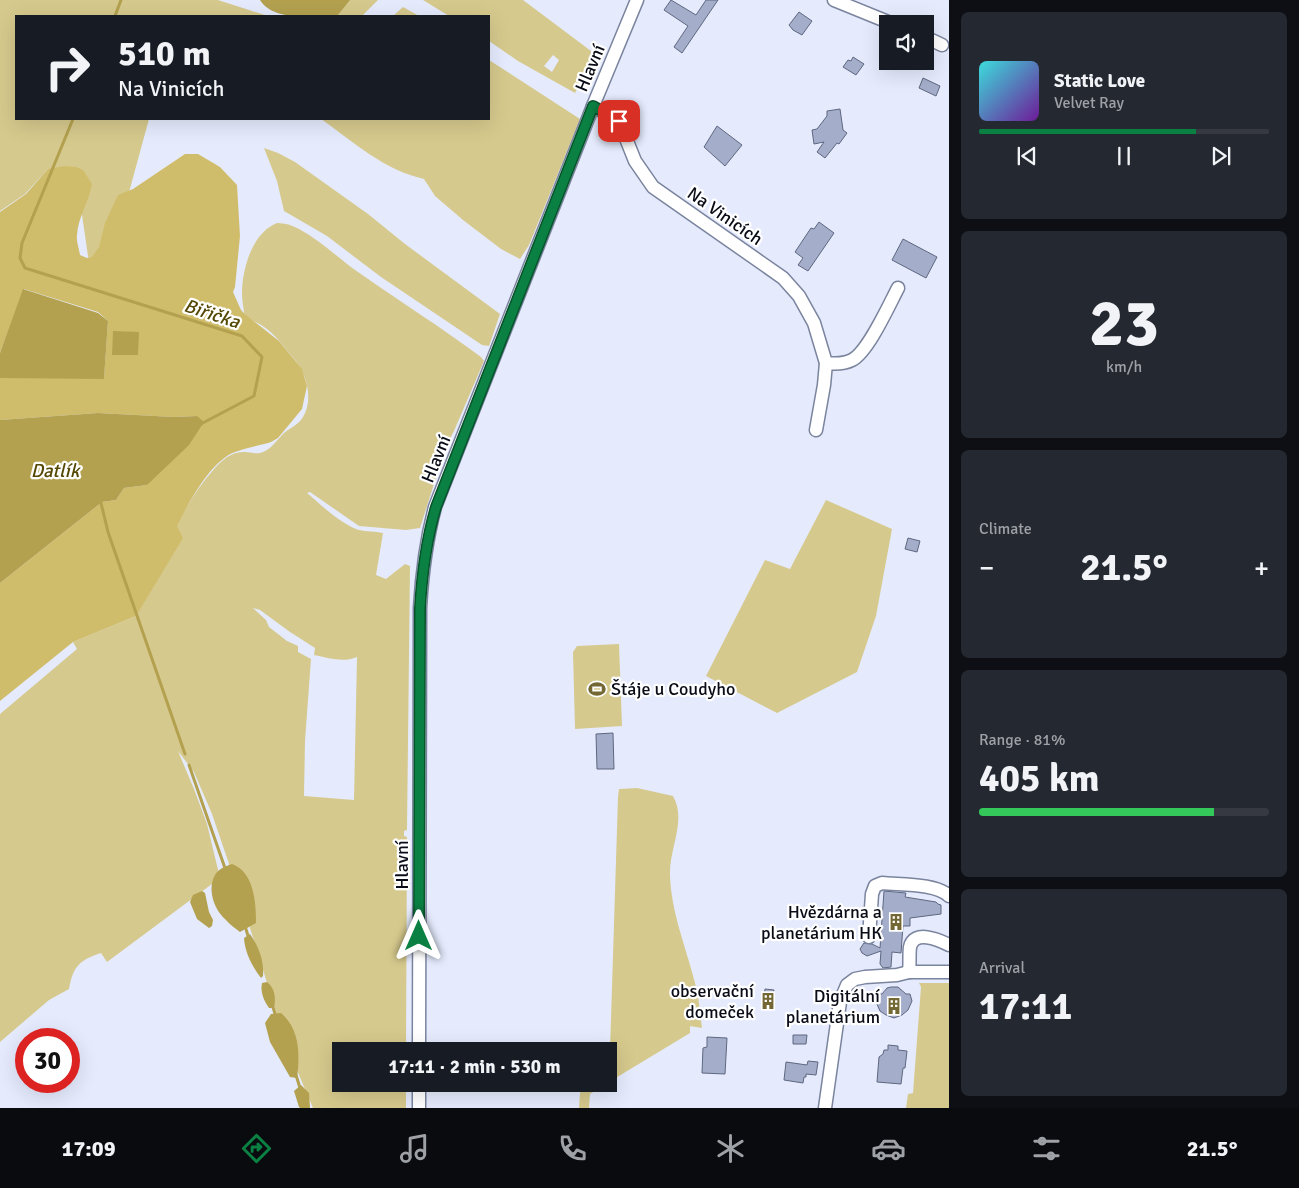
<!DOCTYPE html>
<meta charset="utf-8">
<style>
body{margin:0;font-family:Signika,sans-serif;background:#242831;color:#f1f3f6;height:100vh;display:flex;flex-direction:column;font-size:19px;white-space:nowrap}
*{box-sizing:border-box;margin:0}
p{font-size:16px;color:#9ea1a6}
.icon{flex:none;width:28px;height:28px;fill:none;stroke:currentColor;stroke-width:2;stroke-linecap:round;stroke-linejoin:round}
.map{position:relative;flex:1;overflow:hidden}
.panel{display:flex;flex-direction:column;gap:12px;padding:12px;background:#0d0f14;width:350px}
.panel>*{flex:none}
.top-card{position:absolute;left:15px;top:15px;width:475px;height:105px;border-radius:0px;box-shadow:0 5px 20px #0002;background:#171b24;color:#f1f3f6;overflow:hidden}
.buttons{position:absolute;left:879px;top:15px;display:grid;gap:10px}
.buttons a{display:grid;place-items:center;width:55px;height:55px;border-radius:0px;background:#171b24;box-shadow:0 5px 20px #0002;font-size:25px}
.speed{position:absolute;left:15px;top:1028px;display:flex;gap:10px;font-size:25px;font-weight:700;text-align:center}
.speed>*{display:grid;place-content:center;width:65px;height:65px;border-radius:50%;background:#171b24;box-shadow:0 5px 20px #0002;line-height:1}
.speed .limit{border:8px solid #d22;background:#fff;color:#111}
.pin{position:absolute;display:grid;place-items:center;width:42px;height:42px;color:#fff;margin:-21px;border-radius:10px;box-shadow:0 2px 8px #0006}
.me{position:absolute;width:55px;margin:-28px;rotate:0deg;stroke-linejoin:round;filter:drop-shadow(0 0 4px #0008)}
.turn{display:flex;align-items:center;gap:18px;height:105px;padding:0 20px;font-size:22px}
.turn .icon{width:65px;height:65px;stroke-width:2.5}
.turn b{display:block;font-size:35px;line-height:42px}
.big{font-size:38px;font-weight:700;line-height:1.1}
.panel .widget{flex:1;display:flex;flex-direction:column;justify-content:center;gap:8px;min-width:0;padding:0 18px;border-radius:8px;background:#242831}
.panel .dial{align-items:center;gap:0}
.dial b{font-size:65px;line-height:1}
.song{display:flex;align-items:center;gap:15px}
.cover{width:60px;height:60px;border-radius:8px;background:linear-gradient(135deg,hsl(180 70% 55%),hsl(280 70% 35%))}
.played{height:5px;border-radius:2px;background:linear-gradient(90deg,#0b8043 75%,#363941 75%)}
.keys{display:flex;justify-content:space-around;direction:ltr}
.heat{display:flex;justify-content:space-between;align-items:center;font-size:28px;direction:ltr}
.charge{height:8px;border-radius:4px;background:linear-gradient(90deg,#34c759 81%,#363941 0)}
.trip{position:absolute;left:332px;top:1042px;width:285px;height:50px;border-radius:0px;background:#171b24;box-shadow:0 5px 20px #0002;font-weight:700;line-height:50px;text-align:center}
.menu{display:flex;height:80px;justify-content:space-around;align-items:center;background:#090b0e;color:#9ea1a6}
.menu .icon{width:35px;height:35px}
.menu .on{color:#0b8043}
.menu b{font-size:22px;color:#f1f3f6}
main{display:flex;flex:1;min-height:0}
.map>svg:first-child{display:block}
</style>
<main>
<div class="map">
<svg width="949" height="1108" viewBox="0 0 949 1108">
<rect width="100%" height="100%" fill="#e5ebfd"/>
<g fill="#d6c98d" fill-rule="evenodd">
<polygon points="0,0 218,0 268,16 16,16 16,119 149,119 119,229 96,279 88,256 76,174 48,169 25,194 0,211"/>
<polygon points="347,0 378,0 362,16 336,16"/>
<path d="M423,0h100l68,51 -1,10 -15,32 -57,-32 -29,-20v-25h-40zM553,55l6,5 -7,12 -8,-6z"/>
<polygon points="403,7 419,16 393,16"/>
<path d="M489,60l91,59 -51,126 -9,14 -19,-10 -38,-29 -28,-24 -11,-17c-40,-9 -69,-36 -103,-60h168z"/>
<polygon points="264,148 278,153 295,162 368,214 405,244 500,314 489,346 482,345 381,277 327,236 284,211 277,181"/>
<path d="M277,223c8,0 15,2 22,6 22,12 39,29 59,43 41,29 83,55 123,85l3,4 -30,70 -8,15 -26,82 -14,2 -47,-4 -49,-34 -3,1c14,12 35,32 52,37 8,2 16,1 24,3l-7,42 10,4 19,-15 5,2 -3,264 -3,1v5l3,1 -1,214h-65v33h65v24h-93l-27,-64 -44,-142 -30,-88 -18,-42 -16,-21 16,38 13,35 13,54 -113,84 -6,-9c-21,7 -28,13 -32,36l-20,11 -49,42v-328l77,-65 -4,-7 63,-26c22,-50 41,-105 78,-147 8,-9 18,-18 31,-17 5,0 11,2 15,1 10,-2 17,-13 23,-19 5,-5 13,-8 18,-14 13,-17 7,-44 -6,-60 -16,-19 -25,-35 -50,-42 -1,-8 -3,-16 -3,-24 0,-25 10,-61 35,-71zM253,608l7,2 30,22 25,16 -1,7c15,3 29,8 43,2l-3,143 -50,-4 1,-55 6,-82 -13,-7v-6l-11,-5 -18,-14 -3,-7z"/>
<polygon points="826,500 892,529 876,616 857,672 777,713 706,676 765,560 790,569"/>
<polygon points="619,644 622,726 575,729 573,652 577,646"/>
<path d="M637,788l36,8c14,24 -4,53 -3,79 1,37 16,72 25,108 4,14 5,30 7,45l-12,-2v7l-81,49 9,-285 1,-8z"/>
<polygon points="919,983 949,983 949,1108 906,1108 908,1094 913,1093 921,987"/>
<polygon points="586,1084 606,1084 590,1094 589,1108 579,1108 580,1093"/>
</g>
<path fill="#d0bd6b" d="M185,154h13l22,13 17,18 3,51 -5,51 -2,5 8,18 5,5 33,26 23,28 5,17 -5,23 -24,29 -7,4c-12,4 -33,7 -44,14 -21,14 -39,48 -50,70l6,12 -47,78 -63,26 -73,59v-118l102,-81 14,-2 8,-12 23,-3 50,-69 -23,1 -76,-4 -98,7v-42h104l4,-57 -10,-9 -74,-23 -24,64v-141l26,-18 22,-25 17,-3 11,1 7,3 9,14c-3,18 -14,33 -15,51 -1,6 2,13 3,20l7,3 5,-1 7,-10 6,-24 13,-28 15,-6z"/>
<g fill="#b3a14f">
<path d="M260,0h90l-13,16c-22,0 -64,6 -77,-16z"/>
<polygon points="23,289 98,313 108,321 104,379 0,378 0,353"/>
<polygon points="113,331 139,332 138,355 112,355"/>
<polygon points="98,413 174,417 197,416 204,422 189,445 147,485 124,488 116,500 102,502 0,583 0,420"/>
<path d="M232,864c22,8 24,38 24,59l-16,9c-5,-4 -11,-8 -15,-13 -11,-10 -18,-30 -10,-44 3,-6 11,-9 17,-11z"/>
<polygon points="202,891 205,893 209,912 213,920 212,926 209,928 197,919 190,902 193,895"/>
<path d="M250,934c9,13 14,27 13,42l-2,2c-9,-12 -16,-25 -17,-40z"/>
<path d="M267,982c8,6 9,16 7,26h-5c-5,-7 -9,-16 -7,-25z"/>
<path d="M281,1013c19,16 19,42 16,65l-7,-1 -20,-35 -5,-19 6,-9z"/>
<polygon points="301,1085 309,1093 310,1108 300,1108 299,1107 294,1091"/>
</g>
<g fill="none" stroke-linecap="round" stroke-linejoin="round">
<g stroke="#b3a14f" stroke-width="3">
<polyline points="115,16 121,0"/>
<polyline points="73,119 22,243 20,258 25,268 242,336 262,357 254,396 199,425"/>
<polyline points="100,499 108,532 185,754"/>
<polyline points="189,765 226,871"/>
<polyline points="245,926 249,939"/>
<polyline points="272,1004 276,1017"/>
<polyline points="296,1075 300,1088"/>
</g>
</g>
<g fill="#a4aeca" stroke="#5e6780">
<polygon points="671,0 696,15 706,0 718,0 682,53 674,47 688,26 664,10"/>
<polygon points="799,12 812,21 802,35 793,30 789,25"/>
<polygon points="853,57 864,64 856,75 843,67 848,60 851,61"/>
<polygon points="923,78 940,86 936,96 919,88"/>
<polygon points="840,109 843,130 847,133 839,144 837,143 825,158 817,152 824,142 814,144 812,130 817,129 827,116 827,111"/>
<polygon points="717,126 742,145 725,166 704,147"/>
<polygon points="819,222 834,233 808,271 798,265 803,258 795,252 811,228 814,229"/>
<polygon points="903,239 937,257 926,278 892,260"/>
<polygon points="908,538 920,541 917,552 905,549"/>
<polygon points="613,733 614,769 597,769 596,734"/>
<polygon points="884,891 906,893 905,897 936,902 938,904 941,905 941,914 910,918 910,926 903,926 901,953 892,952 891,967 883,968 880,964 881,951 867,956 862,953 860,949 864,943 872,944 880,948"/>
<polygon points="891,987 898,987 906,994 910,994 912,1001 908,1010 902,1015 894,1018 886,1015 880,1011 876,1002 877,994 882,994 887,988"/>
<polygon points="765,989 774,990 772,1007 763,1006"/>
<polygon points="793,1035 807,1035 806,1044 793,1044"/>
<polygon points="707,1037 727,1038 725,1074 702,1073 703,1048 707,1047"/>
<polygon points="888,1045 898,1046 898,1050 907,1051 905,1068 903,1068 901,1084 877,1082 879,1057 883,1054 884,1050 888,1050"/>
<polygon points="808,1061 818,1062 816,1075 806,1074 806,1077 804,1077 803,1083 784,1080 786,1062 807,1065"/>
</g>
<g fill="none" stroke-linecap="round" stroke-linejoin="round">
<g stroke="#7a849e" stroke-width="15">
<g id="minor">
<polyline points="834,0 893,24"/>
<polyline points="925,37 942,45"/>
<polyline points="593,106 619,121 635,161 653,187 783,278 799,296 814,323 826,363 824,385 816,430"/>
<path d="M826,363c8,1 18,1 26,-3 16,-8 37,-55 46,-72"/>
<path d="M869,937l3,-43 3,-8 7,-3c18,2 54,0 67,13"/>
<path d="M909,972c1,-8 0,-17 1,-25 4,-18 29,-7 39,-2"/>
<path d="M419,1051l1,-443c2,-35 6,-67 15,-101l158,-401 44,-106"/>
<polyline points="419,1108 419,1084"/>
<polyline points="825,1108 840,1002 847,985 855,979 865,977 897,975 909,972 949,972"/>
</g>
</g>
<use href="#minor" stroke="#fff" stroke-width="12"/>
</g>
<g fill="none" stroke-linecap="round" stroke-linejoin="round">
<g stroke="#07532c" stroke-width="12">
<path id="route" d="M419,936l1,-328c2,-35 6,-67 16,-101l157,-401 26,15"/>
</g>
<use href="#route" stroke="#0b8043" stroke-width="9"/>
</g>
<defs>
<g id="stadium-bare" transform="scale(1.35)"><path d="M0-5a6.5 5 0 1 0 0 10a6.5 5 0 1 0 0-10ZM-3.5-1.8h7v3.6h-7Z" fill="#736734" stroke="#fff" stroke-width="2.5" paint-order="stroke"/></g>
<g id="building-bare" transform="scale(1.35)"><path d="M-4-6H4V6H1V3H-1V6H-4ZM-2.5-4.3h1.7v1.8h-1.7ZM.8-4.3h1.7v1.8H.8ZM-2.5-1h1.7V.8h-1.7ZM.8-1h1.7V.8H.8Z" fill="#736734" stroke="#fff" stroke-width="2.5" paint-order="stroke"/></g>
</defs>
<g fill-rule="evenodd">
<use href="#stadium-bare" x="597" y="689"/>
<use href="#building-bare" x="896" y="922"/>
<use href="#building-bare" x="768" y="1001"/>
<use href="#building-bare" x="894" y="1006"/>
</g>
<g text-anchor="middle" stroke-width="4.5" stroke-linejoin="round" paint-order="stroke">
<g font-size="18" fill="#090c16" stroke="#fff">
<text transform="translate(590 68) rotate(-67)" y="6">Hlavní</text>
<text transform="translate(725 216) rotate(35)" y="6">Na Vinicích</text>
<text transform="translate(436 459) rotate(-68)" y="6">Hlavní</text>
<text transform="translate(402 865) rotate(-90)" y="6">Hlavní</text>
</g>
<g font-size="18" fill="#090c16" stroke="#fff" text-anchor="end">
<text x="611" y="695" text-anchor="start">Štáje u Coudyho</text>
<text x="882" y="918">Hvězdárna a<tspan x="882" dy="21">planetárium HK</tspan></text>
<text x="754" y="997">observační<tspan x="754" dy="21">domeček</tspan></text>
<text x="880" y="1002">Digitální<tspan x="880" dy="21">planetárium</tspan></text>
</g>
<g font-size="19" font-style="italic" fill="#554804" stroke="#fff">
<text transform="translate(212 313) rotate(18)" y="7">Biřička</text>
<text x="55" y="477">Datlík</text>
</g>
</g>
</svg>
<div class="buttons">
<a><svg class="icon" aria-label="sound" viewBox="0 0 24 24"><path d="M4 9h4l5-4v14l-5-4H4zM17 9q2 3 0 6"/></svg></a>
</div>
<div class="speed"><div class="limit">30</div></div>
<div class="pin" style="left:619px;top:121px;background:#d93025"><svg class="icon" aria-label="arrive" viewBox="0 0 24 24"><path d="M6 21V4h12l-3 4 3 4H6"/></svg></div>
<svg class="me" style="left:419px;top:936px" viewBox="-20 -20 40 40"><path d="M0-17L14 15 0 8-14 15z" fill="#0b8043" stroke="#fff" stroke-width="4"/></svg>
<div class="trip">17:11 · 2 min · 530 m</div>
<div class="top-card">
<div class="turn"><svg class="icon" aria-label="right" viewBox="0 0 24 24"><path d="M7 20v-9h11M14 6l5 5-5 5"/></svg><div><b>510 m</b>Na Vinicích</div></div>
</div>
</div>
<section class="panel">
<div class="widget">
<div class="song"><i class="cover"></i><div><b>Static Love</b><p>Velvet Ray</p></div></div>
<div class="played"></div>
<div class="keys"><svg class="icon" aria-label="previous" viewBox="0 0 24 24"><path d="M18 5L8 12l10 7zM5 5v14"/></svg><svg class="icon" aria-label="pause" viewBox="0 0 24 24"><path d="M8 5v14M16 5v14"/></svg><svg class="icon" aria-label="next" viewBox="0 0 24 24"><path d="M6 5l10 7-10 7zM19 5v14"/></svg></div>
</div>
<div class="widget dial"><b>23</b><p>km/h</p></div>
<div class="widget"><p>Climate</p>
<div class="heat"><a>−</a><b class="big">21.5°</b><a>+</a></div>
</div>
<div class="widget"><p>Range · 81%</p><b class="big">405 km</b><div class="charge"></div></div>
<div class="widget"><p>Arrival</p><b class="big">17:11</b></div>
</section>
</main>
<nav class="menu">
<b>17:09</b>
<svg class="icon on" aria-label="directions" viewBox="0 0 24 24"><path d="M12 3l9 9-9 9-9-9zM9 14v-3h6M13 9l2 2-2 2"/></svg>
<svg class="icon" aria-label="music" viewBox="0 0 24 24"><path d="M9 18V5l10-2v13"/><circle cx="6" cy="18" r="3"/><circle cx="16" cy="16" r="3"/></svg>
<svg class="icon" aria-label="phone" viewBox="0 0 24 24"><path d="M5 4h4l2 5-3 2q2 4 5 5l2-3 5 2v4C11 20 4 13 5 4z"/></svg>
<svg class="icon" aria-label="climate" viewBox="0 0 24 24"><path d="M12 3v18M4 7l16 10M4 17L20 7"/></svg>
<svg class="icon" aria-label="car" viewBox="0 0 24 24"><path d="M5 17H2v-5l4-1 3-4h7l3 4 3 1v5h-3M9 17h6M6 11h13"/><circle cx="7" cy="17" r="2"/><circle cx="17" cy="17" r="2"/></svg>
<svg class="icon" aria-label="filters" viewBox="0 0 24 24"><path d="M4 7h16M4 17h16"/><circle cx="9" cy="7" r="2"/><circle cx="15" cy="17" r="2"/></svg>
<b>21.5°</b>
</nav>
